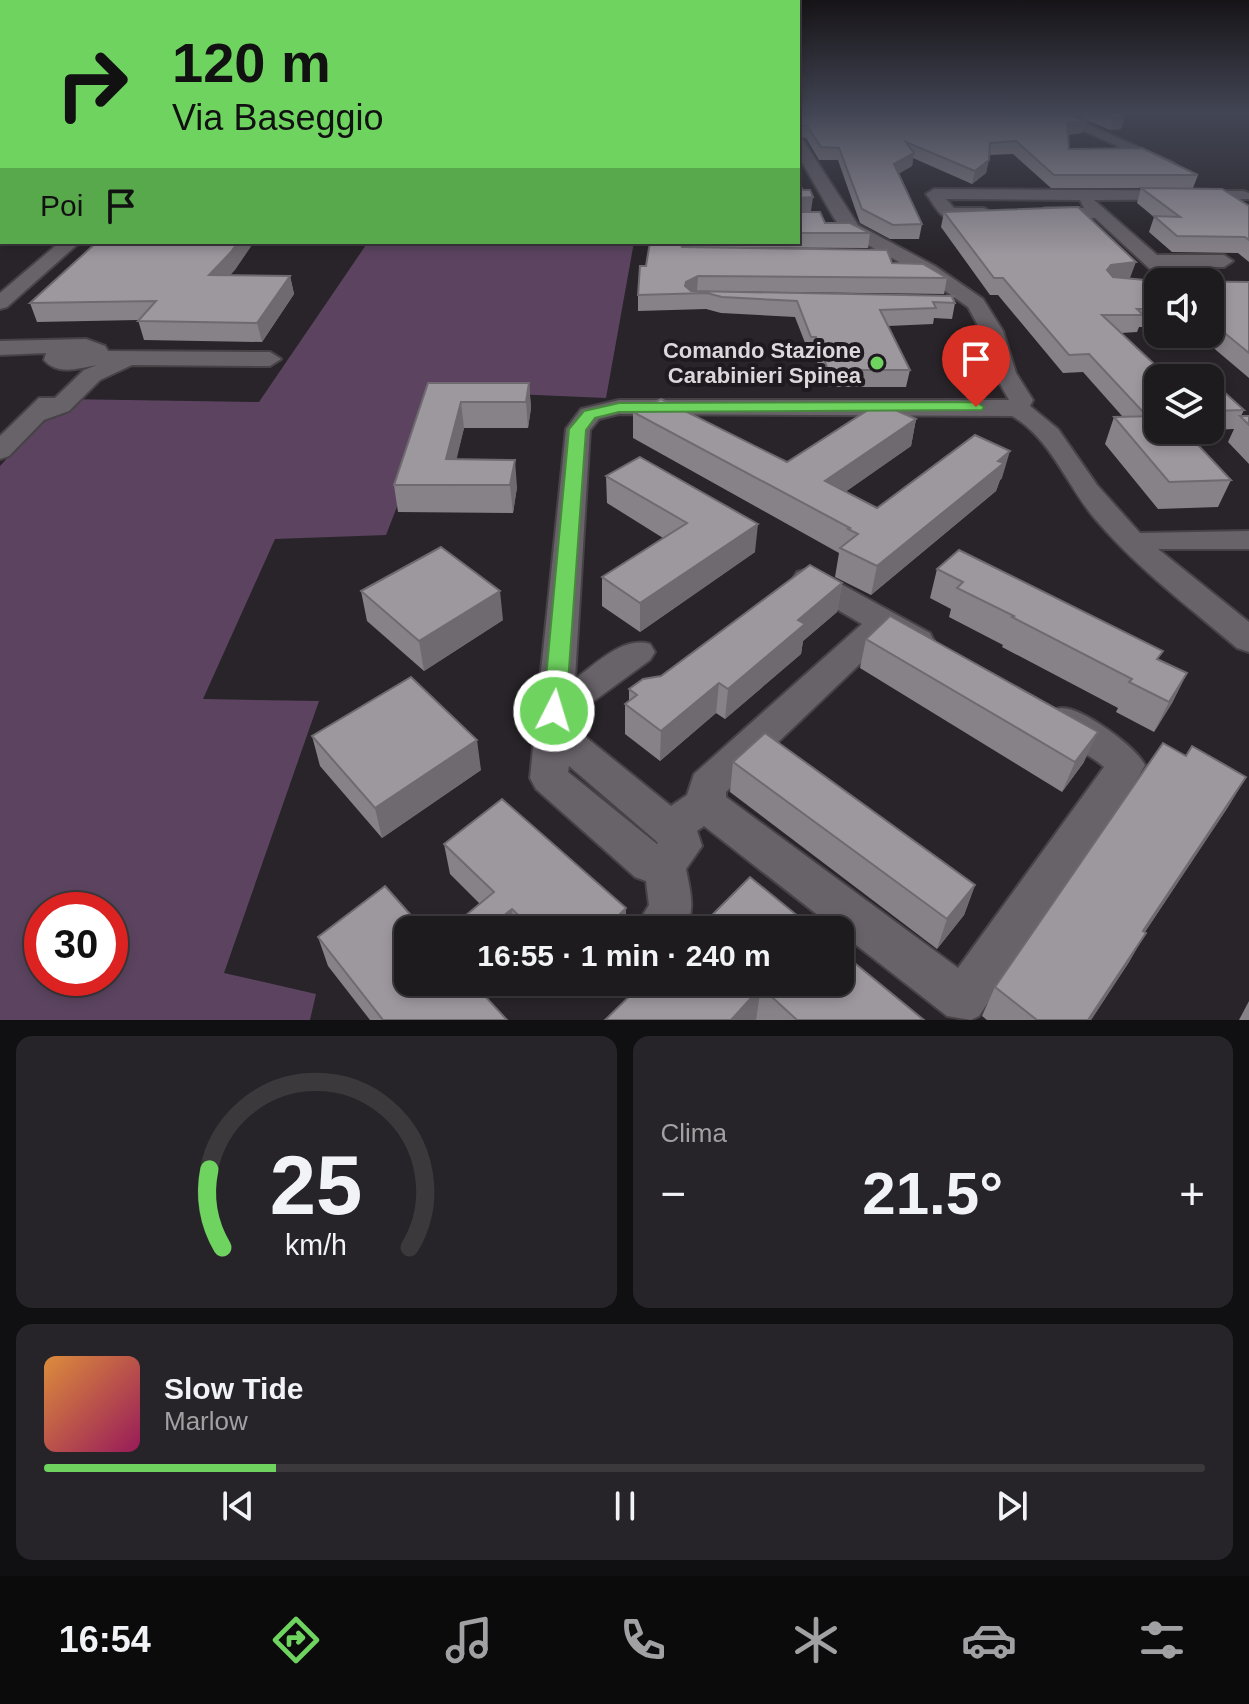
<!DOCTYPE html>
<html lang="it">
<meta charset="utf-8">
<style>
body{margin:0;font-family:Helvetica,sans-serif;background:#262428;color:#f1f3f6;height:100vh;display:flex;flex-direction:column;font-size:30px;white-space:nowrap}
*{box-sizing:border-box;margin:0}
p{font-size:26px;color:#a1a1a4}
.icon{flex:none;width:44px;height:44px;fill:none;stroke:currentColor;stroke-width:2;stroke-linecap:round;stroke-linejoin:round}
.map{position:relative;height:1020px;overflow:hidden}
.sheet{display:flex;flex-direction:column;gap:16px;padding:16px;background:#100f11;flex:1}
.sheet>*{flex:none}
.top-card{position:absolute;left:0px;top:0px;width:800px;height:244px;box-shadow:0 4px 12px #0003,0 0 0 2px #3c393d;background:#6fd360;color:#111;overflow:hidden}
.tools{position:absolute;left:1144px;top:268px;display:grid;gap:16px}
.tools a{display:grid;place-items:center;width:80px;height:80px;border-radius:16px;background:#1e1b1f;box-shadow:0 4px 12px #0003,0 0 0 2px #3c393d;font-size:40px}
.speed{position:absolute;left:24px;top:892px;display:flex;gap:16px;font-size:40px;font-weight:700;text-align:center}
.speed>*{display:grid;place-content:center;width:104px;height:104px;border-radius:50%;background:#1e1b1f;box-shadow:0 4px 12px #0003,0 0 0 2px #3c393d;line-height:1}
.speed .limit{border:12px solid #d22;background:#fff;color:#111}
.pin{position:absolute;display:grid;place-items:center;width:68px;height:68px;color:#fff;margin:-82px -34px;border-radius:50% 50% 50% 0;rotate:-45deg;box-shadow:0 0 8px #0007}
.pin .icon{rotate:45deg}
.me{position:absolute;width:88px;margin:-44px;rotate:5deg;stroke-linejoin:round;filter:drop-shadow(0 0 6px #0008)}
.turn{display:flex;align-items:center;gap:28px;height:168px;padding:0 40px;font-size:36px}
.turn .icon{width:104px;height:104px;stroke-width:2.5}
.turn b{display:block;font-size:56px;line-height:68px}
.then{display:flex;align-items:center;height:76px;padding:0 40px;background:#0003;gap:16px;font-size:30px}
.big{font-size:60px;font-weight:700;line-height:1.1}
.sheet .widget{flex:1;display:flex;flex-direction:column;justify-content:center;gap:12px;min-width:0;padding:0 28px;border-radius:16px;background:#262428}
.sheet .dial{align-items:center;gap:0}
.dial svg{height:208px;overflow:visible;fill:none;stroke:#3c393d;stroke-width:7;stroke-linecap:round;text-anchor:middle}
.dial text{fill:#f1f3f6;stroke:none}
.song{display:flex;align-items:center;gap:24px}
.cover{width:96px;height:96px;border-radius:12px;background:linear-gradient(135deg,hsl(30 70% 55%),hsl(330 70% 35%))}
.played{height:8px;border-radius:4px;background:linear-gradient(90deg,#6fd360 20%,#3c393d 20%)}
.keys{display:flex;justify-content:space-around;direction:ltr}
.heat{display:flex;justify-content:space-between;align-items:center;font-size:44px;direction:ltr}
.sheet .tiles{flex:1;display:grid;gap:16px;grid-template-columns:1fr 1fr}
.widget:last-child{grid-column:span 2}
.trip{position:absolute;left:394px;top:916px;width:460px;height:80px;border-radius:16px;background:#1e1b1f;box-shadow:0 4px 12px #0003,0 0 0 2px #3c393d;font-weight:700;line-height:80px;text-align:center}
.menu{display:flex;height:128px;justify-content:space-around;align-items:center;background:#0c0b0c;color:#a1a1a4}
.menu .icon{width:56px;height:56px}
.menu .active{color:#6fd360}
.menu b{font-size:36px;color:#f1f3f6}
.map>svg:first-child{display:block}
</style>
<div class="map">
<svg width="1249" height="1020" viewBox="0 0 1249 1020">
<rect width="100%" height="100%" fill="#282429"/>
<path fill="#5c4460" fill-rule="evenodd" d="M368,242h266l-28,156 -164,-7 -56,144 -111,4 -72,160 116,2 -95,272 92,21 -6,26h-310v-554l62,-67 197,3zM42,910h68v68h-68z"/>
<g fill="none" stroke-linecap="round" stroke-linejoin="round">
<g stroke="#464246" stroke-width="4">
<g id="minor">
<polygon points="1044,113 1062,113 1174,163 1172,166 1162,166"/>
<path d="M798,139l5,1 55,85 77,41 48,33 20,32 13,42 17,27 -3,6 28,23 39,56 43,48 109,-2v18h-91l91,73v30l-12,-4c-48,-41 -99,-79 -141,-128 -28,-32 -45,-82 -84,-104l-393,-2 -20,5 -9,11 -15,249c21,-15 48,-43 75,-35l5,8 -5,8 -78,57v9l99,80 16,-11 7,-21 168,-150 -65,-38 -4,-7 4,-7 11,-3 11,3 111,61 4,8 -4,8 -12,4 -31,-15 -161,154v5l232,171 146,-201c-18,-17 -49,-24 -60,-45l5,-10c4,-1 8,-4 13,-4 21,0 73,38 83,57l-6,11 -160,240 -8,4 -24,-4 -243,-190 -7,5 5,15 -16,23c4,22 11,43 -3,61h-42l-3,-7 11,-18 -3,-24 -11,-4 -99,-88 -6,-11 36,-349 15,-20 38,-9h390l-15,-27 -13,-42 -13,-24 -47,-33 -75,-41 -12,-15 -36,-63zM569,766l86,74 3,3 -1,1 -89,-72z"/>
<rect x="0" y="183" width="2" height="10"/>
<path d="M934,189l309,2 6,2v6l-155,1 63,55h67l9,6 -9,6h-55l16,15h-21l-69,-64h-50l-8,-5 8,-5h39l-4,-8 -134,-1 8,9h30l8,5c-8,7 -41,10 -50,2 -6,-5 -11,-15 -16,-21z"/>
<polygon points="60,242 80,242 7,307 0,309 0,293"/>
<path d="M86,339l19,7 3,5 162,1 11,7 -11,7 -138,-1 -32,15 -31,31 -25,9 -35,36 -9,3v-23l39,-38h16l29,-28 13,-5c-18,3 -39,11 -53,-5l2,-7 -46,2v-14z"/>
</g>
</g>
<use href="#minor" fill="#686269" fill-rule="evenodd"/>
</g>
<g fill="#878288">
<polygon points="798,113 1085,121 1082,133 1068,135 1069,149 1198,175 1193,188 1051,188 1013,154 989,155 986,173 972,184 913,158 912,166 898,174 922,224 919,239 890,239 860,223 838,160 819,160 806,138 798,137"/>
<polygon points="1070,113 1116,113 1125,117 1121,129 1110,130"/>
<polygon points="1141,188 1249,206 1249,262 1238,253 1172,252 1149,232 1154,217 1137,203"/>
<polygon points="798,212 825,223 870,233 868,248 690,247 892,263 947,278 944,294 696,291 954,301 955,303 952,319 934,318 933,324 888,326 910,370 906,387 826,387 814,353 809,353 795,317 721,313 706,309 638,311 638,295 646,266 650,242 798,242"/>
<polygon points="944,212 1130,278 1156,281 1249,282 1249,378 1197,334 1210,334 1210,282 1158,282 1158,327 1139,327 1137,332 1121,333 1158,378 1158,430 1207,430 1185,431 1231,480 1218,507 1158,509 1105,444 1114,417 1123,417 1083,372 1063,373 998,295 990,295 941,227"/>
<polygon points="94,242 254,242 230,275 290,276 294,294 262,342 144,340 138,320 37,322 30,303 95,245"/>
<polygon points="1210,381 1244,410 1241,416 1249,416 1249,464 1228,442 1234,429 1210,430"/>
<polygon points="428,383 529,383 531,408 528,428 464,428 456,459 517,487 513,513 398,512 394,485"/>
<polygon points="633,412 787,462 916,419 911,446 845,492 877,508 1002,478 1000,480 996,491 871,595 835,577 839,553 633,438"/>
<polygon points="606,476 755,552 640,632 602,606 602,577 663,538 607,503"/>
<polygon points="937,569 1159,660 1187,673 1172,703 1154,732 1116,712 1118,708 1002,647 1003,645 949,617 951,609 930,598"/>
<polygon points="842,583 837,612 803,641 801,654 725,719 716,713 660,761 625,734 625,704 629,701 629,689 661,676"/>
<polygon points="361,591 503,620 424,671 367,621"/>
<polygon points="866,639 1084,762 1062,792 860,668"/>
<polygon points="312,736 481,770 382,838 320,766"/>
<polygon points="1186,756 1246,777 1228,807 1145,932 1129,962 1091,1020 987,1020 982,1016 995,987"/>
<polygon points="733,762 975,885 964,915 937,949 730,792"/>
<polygon points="444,844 626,908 626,930 448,930 480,904 450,874"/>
<polygon points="318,937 507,1020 370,1020 328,966"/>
<polygon points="560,982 582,982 571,993"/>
<polygon points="644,982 840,982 924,1020 605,1020"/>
<polygon points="1249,1001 1249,1020 1239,1020"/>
</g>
<g fill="#6e6a6f">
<polygon points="1125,117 1121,129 1110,130 1113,118"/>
<polygon points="1085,121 1082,133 1064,135 1067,123"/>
<polygon points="914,153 912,166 892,177 894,164"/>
<polygon points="989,160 986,173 972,184 975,171"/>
<polygon points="2,162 2,180 0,181 0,164"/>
<polygon points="813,197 811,211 798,212 798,198"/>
<polygon points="238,242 254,242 235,270 214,293 209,275"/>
<polygon points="679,242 690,242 690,247 679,254"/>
<polygon points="1136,262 1130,278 1106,281 1107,270 1111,265"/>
<polygon points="290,276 294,294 262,342 257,323"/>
<polygon points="698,276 697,291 685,294 686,282"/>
<polygon points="529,383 531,408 528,428 526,402"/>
<polygon points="461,402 464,428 450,487 446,459"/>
<polygon points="916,419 911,446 821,509 825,481"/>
<polygon points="1010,451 1002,478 1000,480 996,491 871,595 877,566"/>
<polygon points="515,460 517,487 513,513 510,485"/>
<polygon points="758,524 755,552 640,632 640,603"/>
<polygon points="842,583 837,612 803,641 801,654 725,719 728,689 798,620"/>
<polygon points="500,591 503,620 424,671 419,641"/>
<polygon points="1187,673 1172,703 1154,732 1169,702"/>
<polygon points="719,683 716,713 660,761 661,731"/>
<polygon points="1098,732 1084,762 1062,792 1075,762"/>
<polygon points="477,740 481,770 382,838 375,808"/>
<polygon points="1246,777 1228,807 1126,960 1143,931"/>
<polygon points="975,885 964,915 937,949 947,919"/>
<polygon points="626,908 626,930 604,930"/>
<polygon points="512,909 514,930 486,930"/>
<polygon points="1146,933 1129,962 1091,1020 1088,1020"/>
<polygon points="570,982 582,982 571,993"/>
<polygon points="761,987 756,1020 731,1020"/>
</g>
<g fill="#9d979e" stroke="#6e6a6f" stroke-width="2">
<polygon points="0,113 2,113 2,162 0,164"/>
<polygon points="798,113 1066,113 1085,121 1067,123 1069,149 1142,148 1198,175 1054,175 1016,141 990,143 989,160 975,171 906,142 914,153 894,164 922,224 893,225 862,209 839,148 821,147 807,126 798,125"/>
<polygon points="1101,113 1116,113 1125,117 1113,118"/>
<polygon points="798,182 803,190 810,190 813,197 798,198"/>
<polygon points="1141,188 1222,189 1249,206 1249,240 1245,237 1177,236 1154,216 1180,217"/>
<polygon points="1078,207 1136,262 1111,265 1107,270 1113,277 1156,281 1249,282 1249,353 1210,321 1210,282 1158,282 1158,309 1137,309 1143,315 1102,315 1169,378 1158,378 1158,412 1144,413 1089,354 1069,355 1003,278 994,278 944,212"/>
<polygon points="798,212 820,212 825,223 850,223 870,233 798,233"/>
<polygon points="97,242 238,242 231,252 209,275 290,276 257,323 138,321 156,301 30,303"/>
<polygon points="650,242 680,242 682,247 887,250 892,263 923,264 947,278 698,276 686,282 685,286 691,291 955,296 952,297 955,303 933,302 936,308 880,310 910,370 828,370 816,337 811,337 797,301 722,297 707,293 638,295 640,266 646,266"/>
<polygon points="1210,381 1212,381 1244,410 1210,411"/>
<polygon points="428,383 529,383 526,402 461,402 446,459 515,460 510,485 394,485"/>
<polygon points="661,399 787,462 879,403 916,419 825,481 877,508 975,435 1010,451 998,461 1004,463 877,566 840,548 858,534 848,529 850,528 633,412"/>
<polygon points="1158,416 1158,430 1184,430 1231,480 1169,482 1114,417"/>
<polygon points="1240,416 1249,416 1249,425"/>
<polygon points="640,457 758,524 640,603 602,577 687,523 606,476"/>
<polygon points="441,547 500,591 419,641 361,591"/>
<polygon points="959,550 1163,651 1157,659 1187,673 1169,702 1129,682 1132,679 1012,617 1014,616 957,588 963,582 937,569"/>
<polygon points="810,565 842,583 798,620 805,624 728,689 719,683 661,731 625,704 637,695 629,689 643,679 661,676"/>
<polygon points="890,616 1098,732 1075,762 866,639"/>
<polygon points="411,677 477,740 375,808 312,736"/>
<polygon points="765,733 975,885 947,919 733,762"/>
<polygon points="1163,743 1186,756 1192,746 1246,777 1143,931 1146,933 1088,1020 1037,1020 995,987"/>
<polygon points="502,799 626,908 604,930 534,930 512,909 486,930 448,930 494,892 444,844"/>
<polygon points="750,877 815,930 697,930"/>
<polygon points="385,886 424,930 408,930 408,982 472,982 507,1020 383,1020 318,937"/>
<polygon points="840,951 924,1020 797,1020 761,987 731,1020 605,1020 644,982 840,982"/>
</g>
<linearGradient id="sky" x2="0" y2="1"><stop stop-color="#161417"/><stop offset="0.44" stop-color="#424554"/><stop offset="1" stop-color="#424554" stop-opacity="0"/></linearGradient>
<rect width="1249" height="256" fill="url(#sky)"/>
<polygon fill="#6fd360" stroke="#48893e" stroke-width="2" points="976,402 984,407 982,410 619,412 595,418 586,430 566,711 563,717 554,720 546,717 543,711 569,429 584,411 619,403"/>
<circle fill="#6fd360" stroke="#1f1a1f" stroke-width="3" cx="877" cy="363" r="8"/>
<g text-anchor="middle" stroke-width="8" stroke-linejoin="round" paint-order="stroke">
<g font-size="22" font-weight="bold" fill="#dbd7db" stroke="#1f1a1f" text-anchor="end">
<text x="861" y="358">Comando Stazione<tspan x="861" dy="25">Carabinieri Spinea</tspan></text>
</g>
</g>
</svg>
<div class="tools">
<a><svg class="icon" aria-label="sound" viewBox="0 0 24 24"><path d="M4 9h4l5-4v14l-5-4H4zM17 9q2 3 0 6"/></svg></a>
<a><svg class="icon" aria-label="layers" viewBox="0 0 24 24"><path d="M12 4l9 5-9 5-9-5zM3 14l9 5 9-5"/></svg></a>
</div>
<div class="speed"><div class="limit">30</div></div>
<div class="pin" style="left:976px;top:407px;background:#d93025"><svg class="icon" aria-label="arrive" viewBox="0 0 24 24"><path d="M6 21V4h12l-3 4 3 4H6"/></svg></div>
<svg class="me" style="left:554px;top:711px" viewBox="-20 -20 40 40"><circle r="17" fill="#6fd360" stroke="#fff" stroke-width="3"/><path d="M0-11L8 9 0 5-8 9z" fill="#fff"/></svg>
<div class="trip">16:55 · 1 min · 240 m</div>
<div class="top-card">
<div class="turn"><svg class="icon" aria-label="right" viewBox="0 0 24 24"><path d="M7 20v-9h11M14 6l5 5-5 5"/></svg><div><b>120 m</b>Via Baseggio</div></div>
<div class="then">Poi<svg class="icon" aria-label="arrive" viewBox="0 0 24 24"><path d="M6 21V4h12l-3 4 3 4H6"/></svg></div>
</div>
</div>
<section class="sheet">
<div class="tiles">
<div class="widget dial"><svg viewBox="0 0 100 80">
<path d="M14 69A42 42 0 1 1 86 69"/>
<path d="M14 69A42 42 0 0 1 9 39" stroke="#6fd360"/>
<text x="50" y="56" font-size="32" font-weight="700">25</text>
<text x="50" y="72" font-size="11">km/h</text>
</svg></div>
<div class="widget"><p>Clima</p>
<div class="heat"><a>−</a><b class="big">21.5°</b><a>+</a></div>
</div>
<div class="widget">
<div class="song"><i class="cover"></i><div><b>Slow Tide</b><p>Marlow</p></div></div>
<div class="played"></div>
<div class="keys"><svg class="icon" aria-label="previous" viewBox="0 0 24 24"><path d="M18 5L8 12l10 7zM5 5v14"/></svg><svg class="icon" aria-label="pause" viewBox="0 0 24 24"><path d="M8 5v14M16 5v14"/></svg><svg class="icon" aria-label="next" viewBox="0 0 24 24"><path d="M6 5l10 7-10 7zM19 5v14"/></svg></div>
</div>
</div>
</section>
<nav class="menu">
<b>16:54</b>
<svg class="icon active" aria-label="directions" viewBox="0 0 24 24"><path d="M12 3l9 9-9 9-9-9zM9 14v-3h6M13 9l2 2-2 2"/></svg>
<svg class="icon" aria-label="music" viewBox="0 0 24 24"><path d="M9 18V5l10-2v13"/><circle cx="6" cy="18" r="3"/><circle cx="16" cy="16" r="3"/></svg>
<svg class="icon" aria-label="phone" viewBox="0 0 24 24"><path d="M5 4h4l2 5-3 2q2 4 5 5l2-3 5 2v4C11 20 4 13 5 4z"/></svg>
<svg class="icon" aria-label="climate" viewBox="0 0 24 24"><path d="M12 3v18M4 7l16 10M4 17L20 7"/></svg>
<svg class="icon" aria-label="car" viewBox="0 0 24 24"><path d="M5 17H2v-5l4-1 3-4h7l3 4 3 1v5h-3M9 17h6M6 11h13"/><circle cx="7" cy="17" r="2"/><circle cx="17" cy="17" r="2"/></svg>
<svg class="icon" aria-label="filters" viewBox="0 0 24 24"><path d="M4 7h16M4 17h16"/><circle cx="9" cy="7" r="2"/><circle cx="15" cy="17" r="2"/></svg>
</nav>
